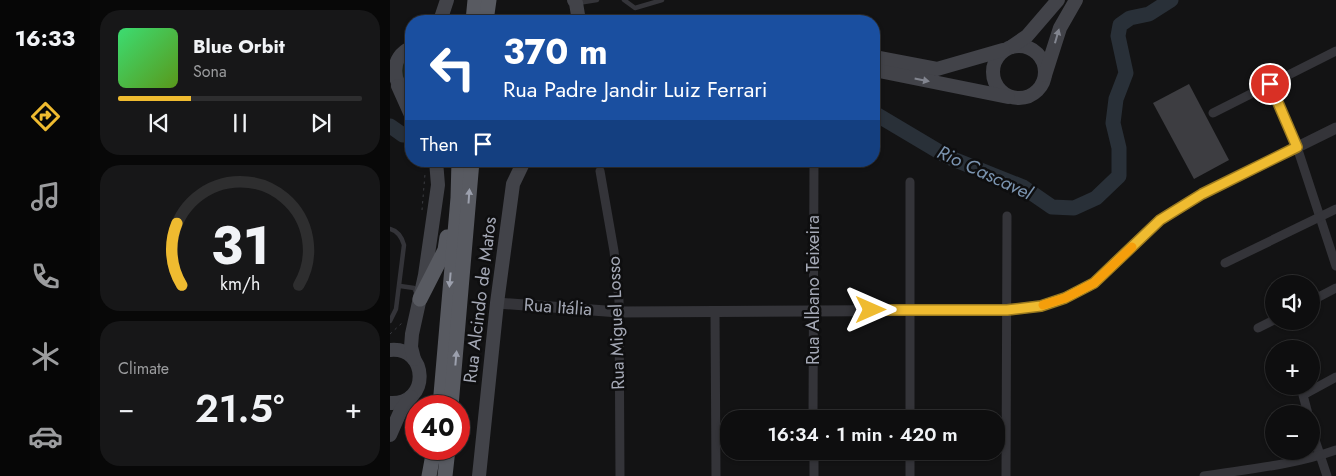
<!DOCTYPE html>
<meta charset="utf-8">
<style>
body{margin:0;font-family:Jost,sans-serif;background:#171718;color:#f1f3f6;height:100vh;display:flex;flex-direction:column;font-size:19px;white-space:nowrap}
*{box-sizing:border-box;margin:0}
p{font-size:16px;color:#9b9c9e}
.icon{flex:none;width:28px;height:28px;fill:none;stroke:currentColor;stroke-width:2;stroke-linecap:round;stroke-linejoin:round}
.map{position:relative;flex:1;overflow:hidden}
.drawer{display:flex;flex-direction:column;gap:10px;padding:10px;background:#080808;width:300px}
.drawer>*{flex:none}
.banner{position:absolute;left:15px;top:15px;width:475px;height:152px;border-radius:20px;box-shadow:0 1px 4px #0004,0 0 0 1px #2e2e2f;background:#1a4fa0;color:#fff;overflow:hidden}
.fabs{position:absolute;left:875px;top:275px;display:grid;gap:10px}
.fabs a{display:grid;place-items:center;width:55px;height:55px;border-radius:50%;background:#0e0e0f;box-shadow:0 1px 4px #0004,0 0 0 1px #2e2e2f;font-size:25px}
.speed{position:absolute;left:15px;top:395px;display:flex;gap:10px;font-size:25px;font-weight:700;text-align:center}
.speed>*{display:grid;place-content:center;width:65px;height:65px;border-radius:50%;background:#0e0e0f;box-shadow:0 1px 4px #0004,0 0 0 1px #2e2e2f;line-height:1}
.speed .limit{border:8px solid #d22;background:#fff;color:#111}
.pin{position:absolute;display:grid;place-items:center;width:42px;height:42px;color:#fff;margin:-21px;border:2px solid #fff;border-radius:50%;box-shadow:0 1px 5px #0007}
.me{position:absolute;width:55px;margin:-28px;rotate:90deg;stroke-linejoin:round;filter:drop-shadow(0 0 4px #0008)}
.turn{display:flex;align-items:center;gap:18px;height:105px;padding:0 15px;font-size:22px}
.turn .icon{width:65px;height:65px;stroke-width:2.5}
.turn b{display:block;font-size:35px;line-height:42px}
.then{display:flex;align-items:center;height:48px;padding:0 15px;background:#0003;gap:10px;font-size:19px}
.big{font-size:38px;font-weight:600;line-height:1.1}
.drawer .widget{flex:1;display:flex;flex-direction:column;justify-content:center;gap:8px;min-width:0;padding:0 18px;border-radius:20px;background:#171718}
.drawer .dial{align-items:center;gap:0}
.dial svg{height:130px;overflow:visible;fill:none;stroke:#2e2e2f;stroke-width:7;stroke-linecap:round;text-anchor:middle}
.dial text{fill:#f1f3f6;stroke:none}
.song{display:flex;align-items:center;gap:15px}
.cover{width:60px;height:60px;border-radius:8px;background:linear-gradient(135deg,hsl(140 70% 55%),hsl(90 70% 35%))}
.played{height:5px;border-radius:2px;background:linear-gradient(90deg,#efbb30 30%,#2e2e2f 30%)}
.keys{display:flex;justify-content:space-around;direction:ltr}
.heat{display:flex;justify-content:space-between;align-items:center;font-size:28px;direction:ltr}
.trip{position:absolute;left:330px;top:410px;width:285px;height:50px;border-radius:20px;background:#0e0e0f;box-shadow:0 1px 4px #0004,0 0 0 1px #2e2e2f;font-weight:600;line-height:50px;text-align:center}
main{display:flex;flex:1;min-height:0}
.menu{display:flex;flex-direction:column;width:90px;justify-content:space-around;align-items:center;background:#060606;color:#9b9c9e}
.menu .icon{width:35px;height:35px}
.menu .selected{color:#efbb30}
.menu b{font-size:22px;color:#f1f3f6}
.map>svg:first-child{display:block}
</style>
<main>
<nav class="menu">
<b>16:33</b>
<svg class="icon selected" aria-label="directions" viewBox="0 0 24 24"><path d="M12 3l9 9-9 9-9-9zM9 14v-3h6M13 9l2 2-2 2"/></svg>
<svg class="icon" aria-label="music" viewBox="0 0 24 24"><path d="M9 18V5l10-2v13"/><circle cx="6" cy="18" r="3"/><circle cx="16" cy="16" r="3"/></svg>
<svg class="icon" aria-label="phone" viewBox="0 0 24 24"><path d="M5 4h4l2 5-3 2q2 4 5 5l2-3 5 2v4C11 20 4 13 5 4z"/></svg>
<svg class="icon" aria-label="climate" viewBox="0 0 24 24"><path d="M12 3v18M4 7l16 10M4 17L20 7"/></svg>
<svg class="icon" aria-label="car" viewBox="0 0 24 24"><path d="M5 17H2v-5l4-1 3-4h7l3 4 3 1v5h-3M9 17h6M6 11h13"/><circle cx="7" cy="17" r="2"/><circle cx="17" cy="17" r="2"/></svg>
</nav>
<section class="drawer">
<div class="widget">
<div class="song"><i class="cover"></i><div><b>Blue Orbit</b><p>Sona</p></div></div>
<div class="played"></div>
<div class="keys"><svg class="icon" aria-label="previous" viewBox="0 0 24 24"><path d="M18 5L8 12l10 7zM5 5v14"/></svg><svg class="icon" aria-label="pause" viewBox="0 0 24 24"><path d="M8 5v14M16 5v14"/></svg><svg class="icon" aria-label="next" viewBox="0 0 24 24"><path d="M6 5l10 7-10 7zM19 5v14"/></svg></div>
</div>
<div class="widget dial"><svg viewBox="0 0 100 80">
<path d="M14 69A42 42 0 1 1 86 69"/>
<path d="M14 69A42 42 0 0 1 11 31" stroke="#efbb30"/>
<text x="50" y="56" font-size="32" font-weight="700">31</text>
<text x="50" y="72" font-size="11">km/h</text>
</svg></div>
<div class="widget"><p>Climate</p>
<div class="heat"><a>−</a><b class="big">21.5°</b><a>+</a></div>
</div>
</section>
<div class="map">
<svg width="946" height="476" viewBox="0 0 946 476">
<rect width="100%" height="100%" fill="#131314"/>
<polygon fill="#1f2720" points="21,53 21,90 13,85 10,63"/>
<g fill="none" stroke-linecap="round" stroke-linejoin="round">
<g stroke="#293038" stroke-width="15">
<polyline points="484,113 558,157 633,187 662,207 684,208 706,198 729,176 729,148 723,123 726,99 736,73 728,36 730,25 740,18 759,14 781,0"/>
<polyline points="0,126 13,135"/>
</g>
</g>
<polygon fill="#3d3d41" points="799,84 839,160 804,179 763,103"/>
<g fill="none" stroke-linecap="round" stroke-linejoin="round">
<g stroke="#3a3b40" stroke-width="1" stroke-dasharray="2.5 4" stroke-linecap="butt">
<polyline points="15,126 21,136"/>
<polyline points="32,210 35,174"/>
<polyline points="0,334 12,323"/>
</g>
<g stroke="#343439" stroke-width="4.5">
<polyline points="234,0 245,8 272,0"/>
<polyline points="188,3 207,0"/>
<path d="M0,229c8,2 12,9 14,16l-8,64 -6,12"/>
<polyline points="10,286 24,288 27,294"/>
</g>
<g stroke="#343439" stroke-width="9">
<polyline points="880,84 907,147 946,266"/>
<polyline points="823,113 946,51"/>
<polyline points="210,171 224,251 229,301 230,476"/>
<polyline points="835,263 946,209"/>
<polyline points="921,301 946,288"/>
<polyline points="325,312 326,476"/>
<polyline points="868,328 884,320"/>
<polyline points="918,414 913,395 946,377"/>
<polyline points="423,419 424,161"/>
<polyline points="520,419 520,182"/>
<polyline points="921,428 937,476"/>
<polyline points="424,451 424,476"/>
<polyline points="520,451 520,476"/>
<polyline points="616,476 617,216"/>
<path d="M814,476c44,-7 90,-11 132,-26"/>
</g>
<polyline stroke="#343439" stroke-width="11" points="107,303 229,312 617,310 651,306 675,298 704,283 770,220 812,194 946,128"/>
<g stroke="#424349" stroke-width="14">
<polyline points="184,0 186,3 189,21"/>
<polyline points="50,21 57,0"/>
<circle cx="629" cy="72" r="26"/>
<polyline points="621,47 637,36 668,0"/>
<path d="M21,48c-21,8 -21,37 0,47"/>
<polyline points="484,57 547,69 613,50"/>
<polyline points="484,70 618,97"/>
<polyline points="655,75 670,28 686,0"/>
<polyline points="8,86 21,115"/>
<path d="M0,350c38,-4 41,55 0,53"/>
<polyline points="24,359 21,347 22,334 35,275 48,185 46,161"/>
<polyline points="0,435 11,410 21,397"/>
<polyline points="89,476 107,303 123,184 134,161"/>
</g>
<g stroke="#585a61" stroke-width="15">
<polyline points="83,21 85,0"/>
<polyline points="96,21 99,0"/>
<polyline points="30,299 55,250 57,237"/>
<polyline points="50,406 68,198 69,161"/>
<polyline points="61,406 82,161"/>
<polyline points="39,476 44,449"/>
<polyline points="55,476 58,449"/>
</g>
</g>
<defs><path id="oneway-solid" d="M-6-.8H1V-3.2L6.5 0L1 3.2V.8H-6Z" transform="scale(1.25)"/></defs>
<g fill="#82858f">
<use href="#oneway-solid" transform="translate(667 36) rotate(-74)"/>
<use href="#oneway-solid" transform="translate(532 80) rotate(11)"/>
</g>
<g fill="#9ca0ad">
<use href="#oneway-solid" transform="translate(79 196) rotate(-86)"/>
<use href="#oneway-solid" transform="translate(60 280) rotate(95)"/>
<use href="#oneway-solid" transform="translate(66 358) rotate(-85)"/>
</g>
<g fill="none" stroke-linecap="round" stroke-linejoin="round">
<g stroke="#9b7a1f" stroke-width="12">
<polyline id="route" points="481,310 617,310 651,306 675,298 704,283 770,220 812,194 907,147 880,84"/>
</g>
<use href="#route" stroke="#efbb30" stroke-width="9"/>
<polyline stroke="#f59e0b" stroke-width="9" points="653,305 675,298 704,283 742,247"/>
</g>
<g text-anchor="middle" stroke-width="5" stroke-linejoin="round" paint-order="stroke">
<g font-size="18" fill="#a4a8b5" stroke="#0e0e0f">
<text transform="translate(423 290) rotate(-90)" y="6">Rua Albano Teixeira</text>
<text transform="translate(90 300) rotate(-83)" y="6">Rua Alcindo de Matos</text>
<text transform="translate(168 307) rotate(4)" y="6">Rua Itália</text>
<text transform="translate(226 323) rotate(-92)" y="6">Rua Miguel Losso</text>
</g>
<g font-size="19" font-style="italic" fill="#7b94b0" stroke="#0e0e0f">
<text transform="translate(595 172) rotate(25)" y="7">Rio Cascavel</text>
</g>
</g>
</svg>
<div class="fabs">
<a><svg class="icon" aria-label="sound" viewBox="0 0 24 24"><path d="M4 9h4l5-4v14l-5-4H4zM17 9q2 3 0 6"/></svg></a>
<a>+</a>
<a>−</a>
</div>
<div class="speed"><div class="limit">40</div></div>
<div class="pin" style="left:880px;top:84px;background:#d93025"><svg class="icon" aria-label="arrive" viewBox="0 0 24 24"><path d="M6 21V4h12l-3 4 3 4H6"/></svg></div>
<svg class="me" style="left:481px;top:310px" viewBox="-20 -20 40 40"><path d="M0-17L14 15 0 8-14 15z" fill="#efbb30" stroke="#fff" stroke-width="4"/></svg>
<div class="trip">16:34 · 1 min · 420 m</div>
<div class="banner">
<div class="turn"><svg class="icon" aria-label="left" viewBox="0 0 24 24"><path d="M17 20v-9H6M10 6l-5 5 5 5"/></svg><div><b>370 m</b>Rua Padre Jandir Luiz Ferrari</div></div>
<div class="then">Then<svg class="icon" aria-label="arrive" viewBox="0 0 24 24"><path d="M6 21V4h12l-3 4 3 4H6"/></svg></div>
</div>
</div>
</main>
